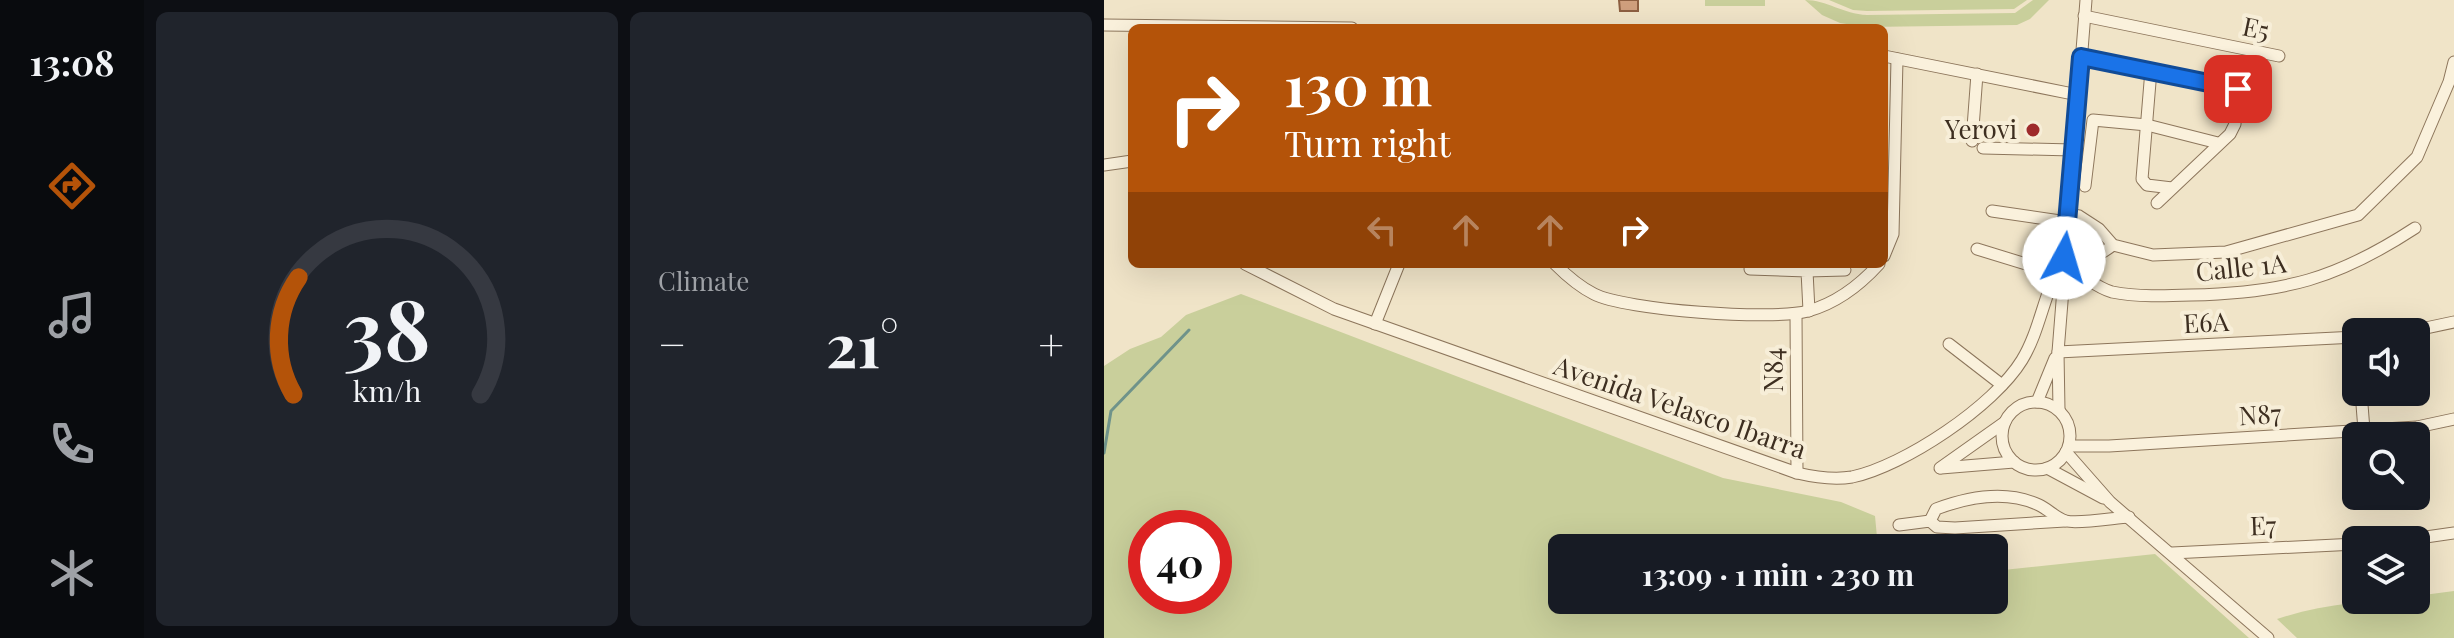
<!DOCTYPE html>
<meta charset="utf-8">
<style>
body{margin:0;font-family:"Playfair Display",serif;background:#20242c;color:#f1f3f6;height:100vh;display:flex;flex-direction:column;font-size:30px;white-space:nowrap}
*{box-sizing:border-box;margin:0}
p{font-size:26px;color:#9ea1a6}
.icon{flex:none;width:44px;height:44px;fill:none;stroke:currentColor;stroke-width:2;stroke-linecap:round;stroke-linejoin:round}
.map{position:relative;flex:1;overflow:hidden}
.sheet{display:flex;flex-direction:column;gap:12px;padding:12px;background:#0d0f14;width:960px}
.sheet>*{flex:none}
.hud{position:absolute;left:24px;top:24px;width:760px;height:244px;border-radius:12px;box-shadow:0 8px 32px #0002;background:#b45309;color:#fff;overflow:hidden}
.buttons{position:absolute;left:1238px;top:318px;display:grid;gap:16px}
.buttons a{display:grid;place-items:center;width:88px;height:88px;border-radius:12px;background:#171b24;box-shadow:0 8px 32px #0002;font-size:40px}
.speed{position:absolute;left:24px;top:510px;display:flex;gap:16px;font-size:40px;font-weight:700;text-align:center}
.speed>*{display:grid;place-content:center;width:104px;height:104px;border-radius:50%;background:#171b24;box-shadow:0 8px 32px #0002;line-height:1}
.speed .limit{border:12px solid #d22;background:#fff;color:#111}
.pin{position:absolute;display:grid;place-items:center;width:68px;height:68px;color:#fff;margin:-34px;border-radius:16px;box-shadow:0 4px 12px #0006}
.me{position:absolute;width:88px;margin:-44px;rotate:6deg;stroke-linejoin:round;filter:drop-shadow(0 0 6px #0008)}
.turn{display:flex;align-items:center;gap:28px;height:168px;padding:0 24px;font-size:36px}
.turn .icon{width:104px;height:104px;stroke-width:2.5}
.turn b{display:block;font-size:56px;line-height:68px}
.lanes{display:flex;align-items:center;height:76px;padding:0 24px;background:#0003;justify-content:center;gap:40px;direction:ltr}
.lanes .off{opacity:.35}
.big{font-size:60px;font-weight:700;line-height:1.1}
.sheet .card{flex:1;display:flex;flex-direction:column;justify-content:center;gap:12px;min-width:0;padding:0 28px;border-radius:12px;background:#20242c}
.sheet .dial{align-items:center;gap:0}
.dial svg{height:208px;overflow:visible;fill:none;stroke:#363941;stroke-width:7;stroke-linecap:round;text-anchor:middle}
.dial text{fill:#f1f3f6;stroke:none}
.heat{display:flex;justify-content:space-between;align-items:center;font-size:44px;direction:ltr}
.sheet .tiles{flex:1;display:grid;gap:12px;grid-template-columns:repeat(2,1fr)}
.trip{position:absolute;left:444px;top:534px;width:460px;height:80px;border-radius:12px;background:#171b24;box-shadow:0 8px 32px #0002;font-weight:700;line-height:80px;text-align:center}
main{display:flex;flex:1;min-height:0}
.dock{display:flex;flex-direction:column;width:144px;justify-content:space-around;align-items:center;background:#090b0e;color:#9ea1a6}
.dock .icon{width:56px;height:56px}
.dock .selected{color:#b45309}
.dock b{font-size:36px;color:#f1f3f6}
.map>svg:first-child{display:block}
</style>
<main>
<nav class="dock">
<b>13:08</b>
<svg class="icon selected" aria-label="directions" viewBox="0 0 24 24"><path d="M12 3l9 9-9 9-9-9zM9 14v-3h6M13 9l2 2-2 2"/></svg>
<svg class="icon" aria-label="music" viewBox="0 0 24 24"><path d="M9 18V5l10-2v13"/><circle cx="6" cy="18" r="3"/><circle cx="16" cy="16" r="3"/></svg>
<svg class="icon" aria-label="phone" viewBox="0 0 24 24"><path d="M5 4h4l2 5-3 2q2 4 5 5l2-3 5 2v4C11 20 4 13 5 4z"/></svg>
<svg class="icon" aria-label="climate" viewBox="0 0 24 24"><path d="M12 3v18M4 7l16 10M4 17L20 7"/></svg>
</nav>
<section class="sheet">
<div class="tiles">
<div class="card dial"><svg viewBox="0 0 100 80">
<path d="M14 69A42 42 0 1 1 86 69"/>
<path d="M14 69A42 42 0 0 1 16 24" stroke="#b45309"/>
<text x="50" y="56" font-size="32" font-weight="700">38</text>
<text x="50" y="72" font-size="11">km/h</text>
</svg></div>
<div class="card"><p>Climate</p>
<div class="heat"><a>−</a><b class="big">21°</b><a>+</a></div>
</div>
</div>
</section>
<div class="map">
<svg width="1350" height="638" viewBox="0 0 1350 638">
<rect width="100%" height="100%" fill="#f0e4c8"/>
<g fill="#c9cf9b" fill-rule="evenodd">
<rect x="601" y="0" width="60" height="6"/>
<path d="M701,0c22,0 38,14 62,15l148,-2 18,-13h16l-19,19 -13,6 -151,2 -26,-4 -18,-8z"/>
<polygon points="725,0 923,0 910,9 763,11 749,10"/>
<path d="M137,294l482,184 118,24 34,14 3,32h-316v52h432v-29l161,-17 94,84h-1145v-272l26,-17 31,-12 25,-22zM110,528v68h-68v-68z"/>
<path d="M1350,591v47h-157l-20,-19c45,-15 92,-19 139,-19v-4z"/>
</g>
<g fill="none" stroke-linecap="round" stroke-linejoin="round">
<polyline stroke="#6f938a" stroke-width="3" points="0,453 7,411 85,330"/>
</g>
<polygon fill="#cf9f7d" stroke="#8d5f41" stroke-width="2" points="515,0 534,0 534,11 516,11"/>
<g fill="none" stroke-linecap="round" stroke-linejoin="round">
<g stroke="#8d765c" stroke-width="13">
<g id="minor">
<polyline points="980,16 1175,56"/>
<polyline points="0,25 248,28"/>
<polyline points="780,56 974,95"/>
<polyline points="977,57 1134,89 1131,124 1126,134 1053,203"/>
<polyline points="1047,70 1038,179 1043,185 1068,188"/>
<polyline points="868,141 873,74"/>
<polyline points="879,148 969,150"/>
<polyline points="0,165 28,161"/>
<polyline points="981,186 989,120 1043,125 1114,143"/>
<polyline points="888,211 963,222"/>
<polyline points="964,214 975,216 995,229 1009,245 1049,255 1122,252 1254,215 1313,157 1345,82 1350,62"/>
<polyline points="873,249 951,273"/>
<polyline points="780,256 789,234 793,59"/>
<path d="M141,264l89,45 463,164c17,4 37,7 55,4 52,-11 142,-71 170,-117 19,-31 22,-70 42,-102 21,4 32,0 49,-13"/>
<path d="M451,264c11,11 25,23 39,30 31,16 180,27 214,17 29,-8 51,-25 71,-47"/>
<path d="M960,267c17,5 30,20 48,25 25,5 54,4 79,3 93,-2 146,-16 224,-67"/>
<polyline points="646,269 703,271 705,311"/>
<polyline points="703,271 741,270"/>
<polyline points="692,314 693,473"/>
<polyline points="271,324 295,264"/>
<polyline points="1303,332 1350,322"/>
<polyline points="845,344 898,385"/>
<polyline points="954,352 1252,337"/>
<polyline points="1257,392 1260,430"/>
<circle cx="932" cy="436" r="34"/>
<polyline points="933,402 951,358"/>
<polyline points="955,410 954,352 982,0"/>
<polyline points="965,446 1005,446 1313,427 1350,419"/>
<polyline points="962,452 1006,502 1164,638"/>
<polyline points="836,468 901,422"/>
<polyline points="837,468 910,462"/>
<polyline points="943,468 999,498"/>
<path d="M826,521l6,-12c32,-12 71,-19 103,-4 9,4 18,14 27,16 13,3 48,-3 63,-4"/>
<polyline points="795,525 826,521 833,527 851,528 961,521"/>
<polyline points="1301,540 1350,533"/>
<polyline points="1068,553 1252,544"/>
</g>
</g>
<use href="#minor" stroke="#faf1dc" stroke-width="11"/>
</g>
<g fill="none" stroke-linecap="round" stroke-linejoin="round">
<g stroke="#114b97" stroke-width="20">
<polyline id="route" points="960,258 977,57 1134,89"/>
</g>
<use href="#route" stroke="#1a73e8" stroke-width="14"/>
</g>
<circle fill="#9e2a2b" stroke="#f7eed8" stroke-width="3" cx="929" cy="130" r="8"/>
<g text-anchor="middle" stroke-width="8" stroke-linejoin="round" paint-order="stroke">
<g font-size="26" fill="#3d2e20" stroke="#f7eed8">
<text transform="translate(1152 29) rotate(12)" y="9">E5</text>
<text transform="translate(1137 268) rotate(-6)" y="9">Calle 1A</text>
<text transform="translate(1102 323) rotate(-3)" y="9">E6A</text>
<text transform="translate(670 370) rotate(-90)" y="9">N84</text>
<text transform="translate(576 408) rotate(19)" y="9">Avenida Velasco Ibarra</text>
<text transform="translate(1156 415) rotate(-4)" y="9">N87</text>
<text transform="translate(1159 526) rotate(-2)" y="9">E7</text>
</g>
<g font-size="26" fill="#3d2e20" stroke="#f7eed8" text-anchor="end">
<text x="913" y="139">Yerovi</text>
</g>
</g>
</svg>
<div class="buttons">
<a><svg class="icon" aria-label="sound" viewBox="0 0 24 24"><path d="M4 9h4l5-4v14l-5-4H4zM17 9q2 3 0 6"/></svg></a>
<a><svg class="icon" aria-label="search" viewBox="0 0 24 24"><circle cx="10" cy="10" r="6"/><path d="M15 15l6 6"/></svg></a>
<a><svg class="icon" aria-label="layers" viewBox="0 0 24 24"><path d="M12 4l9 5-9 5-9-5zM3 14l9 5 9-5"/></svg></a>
</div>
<div class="speed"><div class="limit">40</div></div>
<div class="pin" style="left:1134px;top:89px;background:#d93025"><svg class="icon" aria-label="arrive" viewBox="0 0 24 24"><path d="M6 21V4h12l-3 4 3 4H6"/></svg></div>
<svg class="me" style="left:960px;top:258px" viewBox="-20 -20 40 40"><circle r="19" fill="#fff"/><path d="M0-13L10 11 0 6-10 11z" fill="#1a73e8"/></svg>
<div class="trip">13:09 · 1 min · 230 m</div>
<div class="hud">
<div class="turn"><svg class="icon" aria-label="right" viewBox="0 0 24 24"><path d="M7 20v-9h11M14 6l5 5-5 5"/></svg><div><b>130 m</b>Turn right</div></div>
<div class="lanes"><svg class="icon off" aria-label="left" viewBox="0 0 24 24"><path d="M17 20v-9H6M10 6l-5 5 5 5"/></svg><svg class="icon off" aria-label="ahead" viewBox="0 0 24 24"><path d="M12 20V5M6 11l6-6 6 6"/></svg><svg class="icon off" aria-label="ahead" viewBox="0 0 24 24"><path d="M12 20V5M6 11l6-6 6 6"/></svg><svg class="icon" aria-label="right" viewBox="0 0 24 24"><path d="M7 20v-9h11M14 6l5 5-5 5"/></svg></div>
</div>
</div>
</main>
